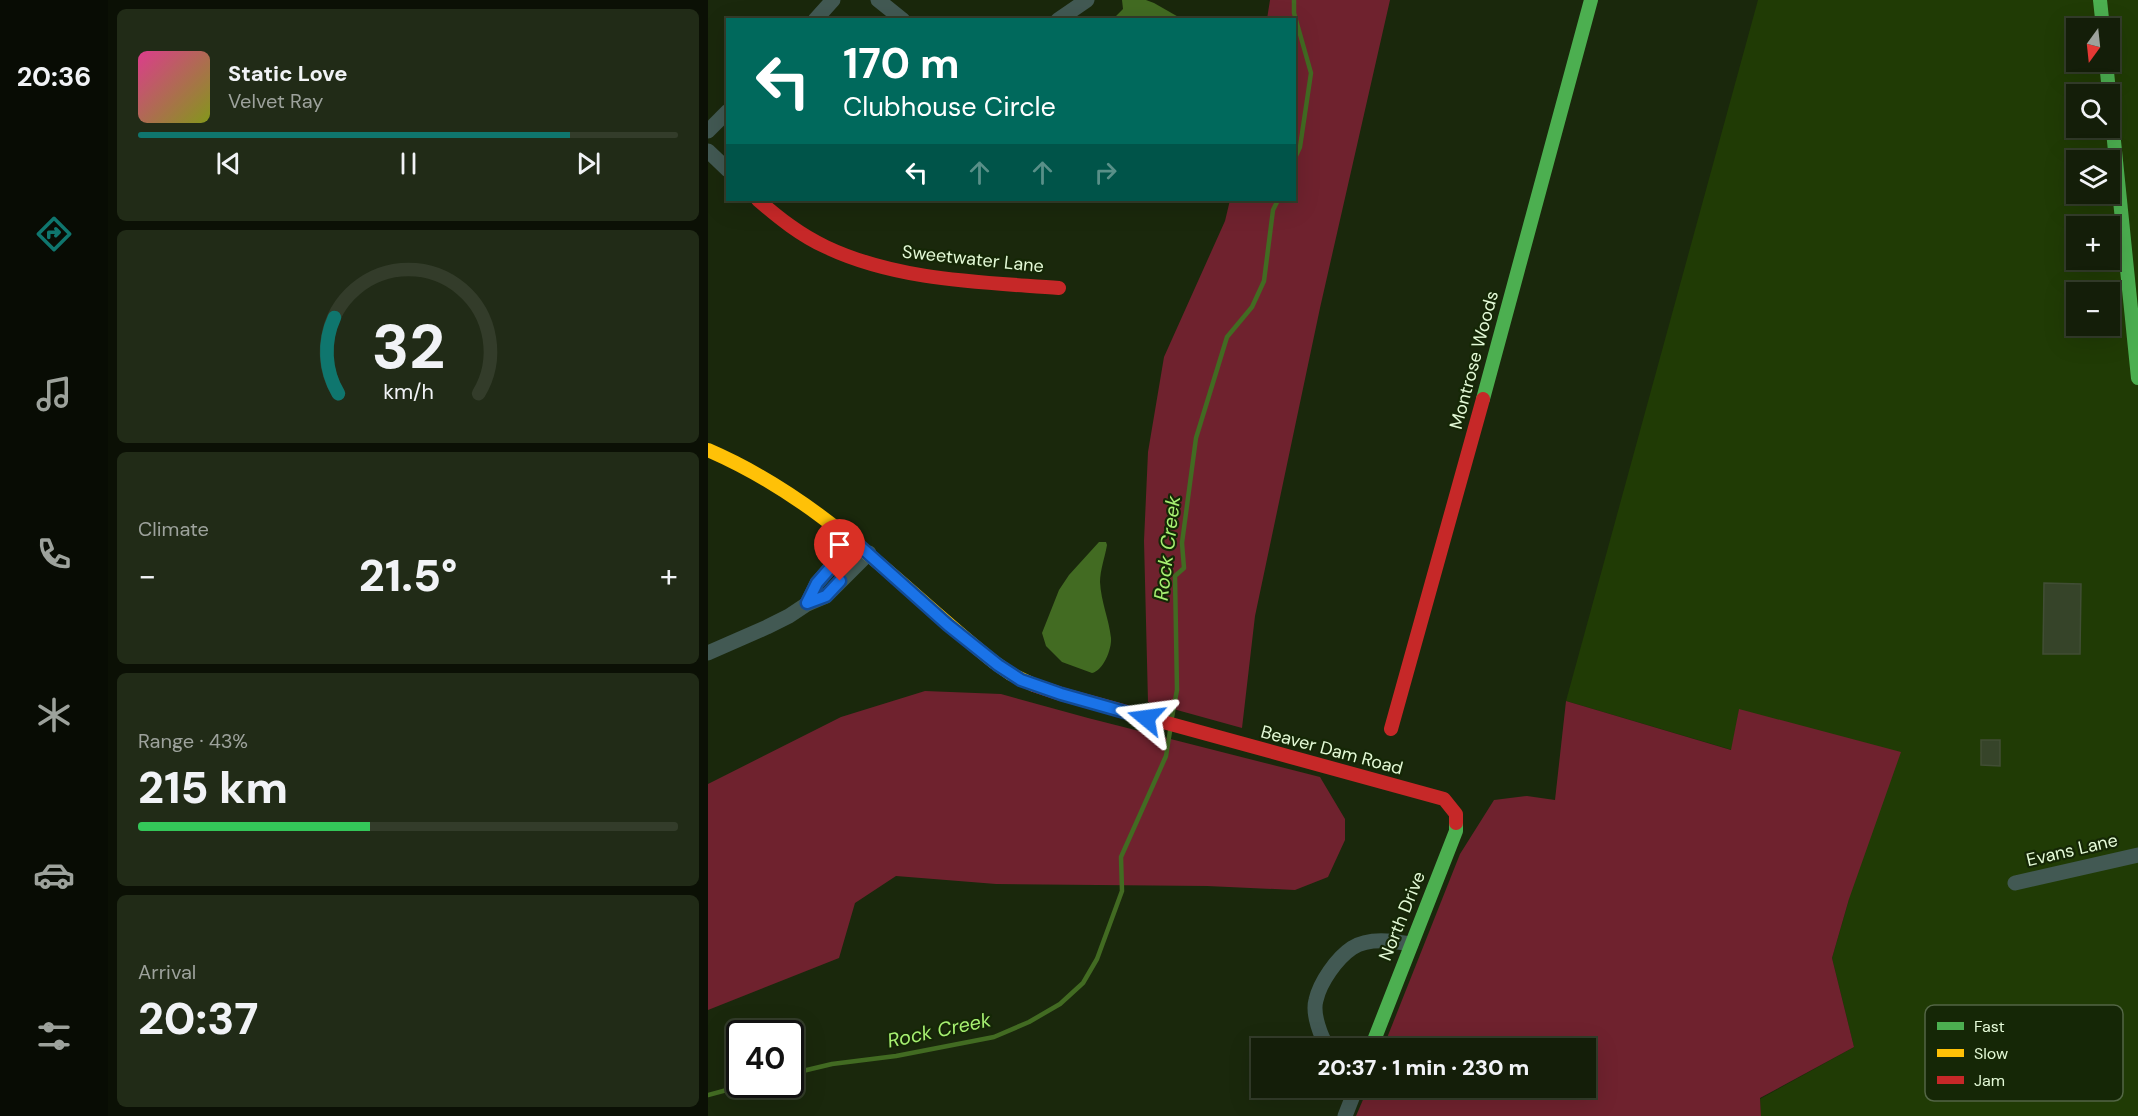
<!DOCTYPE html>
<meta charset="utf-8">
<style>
body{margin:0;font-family:"DM Sans",sans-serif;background:#212b17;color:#f1f3f6;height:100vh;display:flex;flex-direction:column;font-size:22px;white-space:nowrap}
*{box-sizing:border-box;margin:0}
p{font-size:20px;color:#9da29c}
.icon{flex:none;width:33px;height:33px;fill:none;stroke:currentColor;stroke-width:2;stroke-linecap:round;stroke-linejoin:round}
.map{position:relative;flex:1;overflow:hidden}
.side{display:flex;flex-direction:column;gap:9px;padding:9px;background:#0b1005;width:600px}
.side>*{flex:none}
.top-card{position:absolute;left:18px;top:18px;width:570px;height:183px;border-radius:0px;box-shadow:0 6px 24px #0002,0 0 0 2px #333c2a;background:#00695c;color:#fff;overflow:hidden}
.needle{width:39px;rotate:195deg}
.fabs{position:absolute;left:1358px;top:18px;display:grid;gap:12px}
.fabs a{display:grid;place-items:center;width:54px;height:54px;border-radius:0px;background:#141e09;box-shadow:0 6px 24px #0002,0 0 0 2px #333c2a;font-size:30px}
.speed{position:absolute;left:18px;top:1020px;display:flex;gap:12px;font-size:30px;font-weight:700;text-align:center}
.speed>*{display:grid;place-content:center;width:78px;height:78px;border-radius:50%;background:#141e09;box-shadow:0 6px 24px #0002,0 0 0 2px #333c2a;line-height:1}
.speed .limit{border:3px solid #111;border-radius:9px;background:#fff;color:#111}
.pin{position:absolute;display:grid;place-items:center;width:51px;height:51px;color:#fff;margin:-62px -26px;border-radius:50% 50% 50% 0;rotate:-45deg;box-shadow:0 0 6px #0007}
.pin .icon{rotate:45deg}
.me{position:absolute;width:66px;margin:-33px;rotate:286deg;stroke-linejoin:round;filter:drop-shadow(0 0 4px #0008)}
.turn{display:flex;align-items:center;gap:21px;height:126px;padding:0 18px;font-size:27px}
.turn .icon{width:78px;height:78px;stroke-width:2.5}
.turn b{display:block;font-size:42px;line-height:51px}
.lanes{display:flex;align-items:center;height:57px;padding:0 18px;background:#0003;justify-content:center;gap:30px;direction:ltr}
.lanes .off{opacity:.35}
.big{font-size:45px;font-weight:800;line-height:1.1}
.side .widget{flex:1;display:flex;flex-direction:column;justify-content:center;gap:9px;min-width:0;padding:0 21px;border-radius:9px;background:#212b17}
.side .dial{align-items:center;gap:0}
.dial svg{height:156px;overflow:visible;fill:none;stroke:#333c2a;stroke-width:7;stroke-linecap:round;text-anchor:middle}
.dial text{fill:#f1f3f6;stroke:none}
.song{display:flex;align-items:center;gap:18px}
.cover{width:72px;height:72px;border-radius:9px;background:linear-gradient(135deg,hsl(330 70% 55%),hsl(70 70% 35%))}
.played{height:6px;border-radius:3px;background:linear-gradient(90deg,#0f766e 80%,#333c2a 80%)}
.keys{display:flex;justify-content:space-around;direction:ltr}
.heat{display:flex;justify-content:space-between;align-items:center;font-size:33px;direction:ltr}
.charge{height:9px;border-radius:4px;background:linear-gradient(90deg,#34c759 43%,#333c2a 0)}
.trip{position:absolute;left:543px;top:1038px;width:345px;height:60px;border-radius:0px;background:#141e09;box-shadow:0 6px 24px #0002,0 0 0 2px #333c2a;font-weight:800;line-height:60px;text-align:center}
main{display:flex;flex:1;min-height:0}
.dock{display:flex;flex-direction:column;width:108px;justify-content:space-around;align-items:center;background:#080c04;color:#9da29c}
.dock .icon{width:42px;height:42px}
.dock .current{color:#0f766e}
.dock b{font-size:27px;color:#f1f3f6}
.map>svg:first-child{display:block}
</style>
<main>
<nav class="dock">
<b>20:36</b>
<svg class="icon current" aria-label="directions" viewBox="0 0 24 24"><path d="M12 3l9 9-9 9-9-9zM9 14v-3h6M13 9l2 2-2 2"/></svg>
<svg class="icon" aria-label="music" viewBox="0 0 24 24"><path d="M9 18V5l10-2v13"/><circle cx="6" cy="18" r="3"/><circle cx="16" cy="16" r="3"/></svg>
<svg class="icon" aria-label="phone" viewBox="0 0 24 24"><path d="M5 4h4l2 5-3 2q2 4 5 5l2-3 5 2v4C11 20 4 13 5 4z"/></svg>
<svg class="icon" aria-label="climate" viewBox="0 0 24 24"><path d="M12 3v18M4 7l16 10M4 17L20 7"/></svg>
<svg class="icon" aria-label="car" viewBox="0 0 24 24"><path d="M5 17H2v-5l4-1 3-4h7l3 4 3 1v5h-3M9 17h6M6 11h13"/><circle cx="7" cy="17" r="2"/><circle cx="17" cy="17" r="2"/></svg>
<svg class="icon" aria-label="filters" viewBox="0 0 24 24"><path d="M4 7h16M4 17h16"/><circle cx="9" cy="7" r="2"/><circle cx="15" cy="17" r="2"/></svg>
</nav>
<section class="side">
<div class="widget">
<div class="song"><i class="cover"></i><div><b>Static Love</b><p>Velvet Ray</p></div></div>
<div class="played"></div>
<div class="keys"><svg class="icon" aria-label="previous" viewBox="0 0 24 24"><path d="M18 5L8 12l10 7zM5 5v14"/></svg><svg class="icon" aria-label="pause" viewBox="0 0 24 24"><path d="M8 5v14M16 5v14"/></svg><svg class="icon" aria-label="next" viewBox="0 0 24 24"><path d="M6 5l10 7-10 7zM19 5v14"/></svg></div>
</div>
<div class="widget dial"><svg viewBox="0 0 100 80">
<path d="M14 69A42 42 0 1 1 86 69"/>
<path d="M14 69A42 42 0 0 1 12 30" stroke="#0f766e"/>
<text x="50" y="56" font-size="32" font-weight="700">32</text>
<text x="50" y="72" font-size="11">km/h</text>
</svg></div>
<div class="widget"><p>Climate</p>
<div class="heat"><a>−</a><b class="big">21.5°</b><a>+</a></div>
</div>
<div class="widget"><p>Range · 43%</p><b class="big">215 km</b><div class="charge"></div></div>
<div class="widget"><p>Arrival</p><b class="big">20:37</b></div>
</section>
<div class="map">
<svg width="1430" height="1116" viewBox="0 0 1430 1116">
<rect width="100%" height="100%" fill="#1a280c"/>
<path fill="#203b05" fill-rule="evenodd" d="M1050,0h380v1116h-377l-1,-17 94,-52 -22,-89 17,-59 -110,-189 -7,40 -166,-49zM1368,28h33v34h-33zM1368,94h33v34h-33zM1368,160h33v34h-33zM1368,226h33v34h-33zM1368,292h33v34h-33z"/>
<g fill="#6f222e">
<polygon points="562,0 682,0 612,308 547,616 534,728 440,702 436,541 440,452 456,357 517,221 522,200 586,200 586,20 559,19"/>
<polygon points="217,691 293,694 380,718 612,777 637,819 637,840 620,877 587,890 499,886 288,884 188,876 147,903 131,958 0,1010 0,784 133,717"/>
<polygon points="858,701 1023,750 1031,709 1193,752 1141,899 1124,958 1146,1047 1052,1098 1053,1116 648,1116 660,1088 878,1088 878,1048 675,1048 752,854 786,800 819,796 847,800"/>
</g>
<g fill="#426b22">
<polygon points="414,0 438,0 446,3 474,19 405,19 415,9"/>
<path d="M391,542h7l1,3c-2,12 -7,25 -7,37 1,20 9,37 11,56 1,11 -8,33 -19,35l-30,-11 -16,-16 -4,-13 17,-43 10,-15z"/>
</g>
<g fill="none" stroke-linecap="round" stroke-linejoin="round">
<g stroke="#426b22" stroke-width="4.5">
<polyline points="586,0 586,13 603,73 592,147 586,160"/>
<polyline points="464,717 469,690 467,576 476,568 474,543 488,438 519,337 544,307 556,281 565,210 570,200"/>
<polyline points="82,1074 124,1064 188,1056 286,1037 321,1022 352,1004 375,983 389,959 414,891 413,857 458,756 462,731"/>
<polyline points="0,1095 41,1084"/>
</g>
</g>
<g fill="#364429" stroke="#414e35" stroke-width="1.5">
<polygon points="1336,583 1373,584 1372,654 1335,654"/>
<polygon points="1273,740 1292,740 1292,766 1273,765"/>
</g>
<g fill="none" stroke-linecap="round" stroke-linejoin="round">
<g stroke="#425953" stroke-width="15">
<polyline points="170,0 195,20"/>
<polyline points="107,20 125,0"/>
<polyline points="350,20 379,0"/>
<polyline points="0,131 20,111"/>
<polyline points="0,151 20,170"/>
<polyline points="99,604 109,583 146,541"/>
<polyline points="0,653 59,627 81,616 99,604 118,596 161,553"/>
<polyline points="1307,883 1430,855"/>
<path d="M620,1048c-7,-11 -16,-34 -12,-48 4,-18 21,-42 36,-52 17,-11 41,-7 59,-4"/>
<polyline points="637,1116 648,1088"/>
</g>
<g stroke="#4caf50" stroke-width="14">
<polyline points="1392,0 1395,28"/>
<polyline points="1398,62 1430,378"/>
<polyline points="775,399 883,0"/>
<polyline points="663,1048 748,831 748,823"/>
</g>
<path stroke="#ffc107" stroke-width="14" d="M0,450c116,50 190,135 286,212l17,12 23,11"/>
<g stroke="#c62828" stroke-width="14">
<path d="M50,200c21,18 42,35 68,47 72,34 155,35 233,41"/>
<polyline points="326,685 353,694 736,799 748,814 748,823"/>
<polyline points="683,729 775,399"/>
</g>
</g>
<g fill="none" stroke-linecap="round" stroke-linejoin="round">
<g stroke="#114b97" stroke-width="15">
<polyline id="route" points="132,581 118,596 99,603 109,583 146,541 240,625 290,665 313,680 353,694 438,718"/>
</g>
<use href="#route" stroke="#1a73e8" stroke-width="10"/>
</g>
<g text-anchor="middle" stroke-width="4.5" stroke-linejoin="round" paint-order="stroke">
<g font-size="18" fill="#e4fad7" stroke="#152706">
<text transform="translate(265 259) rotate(6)" y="6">Sweetwater Lane</text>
<text transform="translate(766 360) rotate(-75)" y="6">Montrose Woods</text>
<text transform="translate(624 750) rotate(15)" y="6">Beaver Dam Road</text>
<text transform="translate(1364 850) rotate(-13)" y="6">Evans Lane</text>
<text transform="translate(694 916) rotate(-68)" y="6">North Drive</text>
</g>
<g font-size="20" font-style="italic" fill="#a7f171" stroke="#152706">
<text transform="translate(459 548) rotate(-83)" y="7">Rock Creek</text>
<text transform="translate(231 1030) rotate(-12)" y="7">Rock Creek</text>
</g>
</g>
<rect x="1217" y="1005" width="198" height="96" rx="9" fill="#152706" stroke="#536645" stroke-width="1.5"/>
<rect x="1229" y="1022" width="27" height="8" fill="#4caf50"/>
<rect x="1229" y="1049" width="27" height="8" fill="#ffc107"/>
<rect x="1229" y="1076" width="27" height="8" fill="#c62828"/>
<g font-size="16" fill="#e4fad7">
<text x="1266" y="1032">Fast</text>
<text x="1266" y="1059">Slow</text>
<text x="1266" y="1086">Jam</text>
</g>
</svg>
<div class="fabs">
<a><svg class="needle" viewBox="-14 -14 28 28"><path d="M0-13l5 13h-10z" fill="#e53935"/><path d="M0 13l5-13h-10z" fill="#9da29c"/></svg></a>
<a><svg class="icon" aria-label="search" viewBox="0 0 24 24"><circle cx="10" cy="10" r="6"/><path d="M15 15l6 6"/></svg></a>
<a><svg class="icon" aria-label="layers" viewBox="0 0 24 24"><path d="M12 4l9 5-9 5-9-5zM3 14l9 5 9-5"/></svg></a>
<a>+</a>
<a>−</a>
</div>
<div class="speed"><div class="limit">40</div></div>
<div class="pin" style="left:132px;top:581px;background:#d93025"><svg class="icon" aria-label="arrive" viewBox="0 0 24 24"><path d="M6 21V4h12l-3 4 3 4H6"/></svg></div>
<svg class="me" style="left:438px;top:718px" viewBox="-20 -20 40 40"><path d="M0-17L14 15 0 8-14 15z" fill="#1a73e8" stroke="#fff" stroke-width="4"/></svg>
<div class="trip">20:37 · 1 min · 230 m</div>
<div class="top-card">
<div class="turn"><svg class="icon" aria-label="left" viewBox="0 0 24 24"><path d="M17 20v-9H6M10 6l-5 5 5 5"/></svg><div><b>170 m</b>Clubhouse Circle</div></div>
<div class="lanes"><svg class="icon" aria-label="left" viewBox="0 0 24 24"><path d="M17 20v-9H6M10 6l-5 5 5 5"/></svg><svg class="icon off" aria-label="ahead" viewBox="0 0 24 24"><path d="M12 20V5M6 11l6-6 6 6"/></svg><svg class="icon off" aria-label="ahead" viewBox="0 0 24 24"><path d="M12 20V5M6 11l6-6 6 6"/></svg><svg class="icon off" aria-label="right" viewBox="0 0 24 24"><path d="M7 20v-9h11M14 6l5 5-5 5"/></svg></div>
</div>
</div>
</main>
